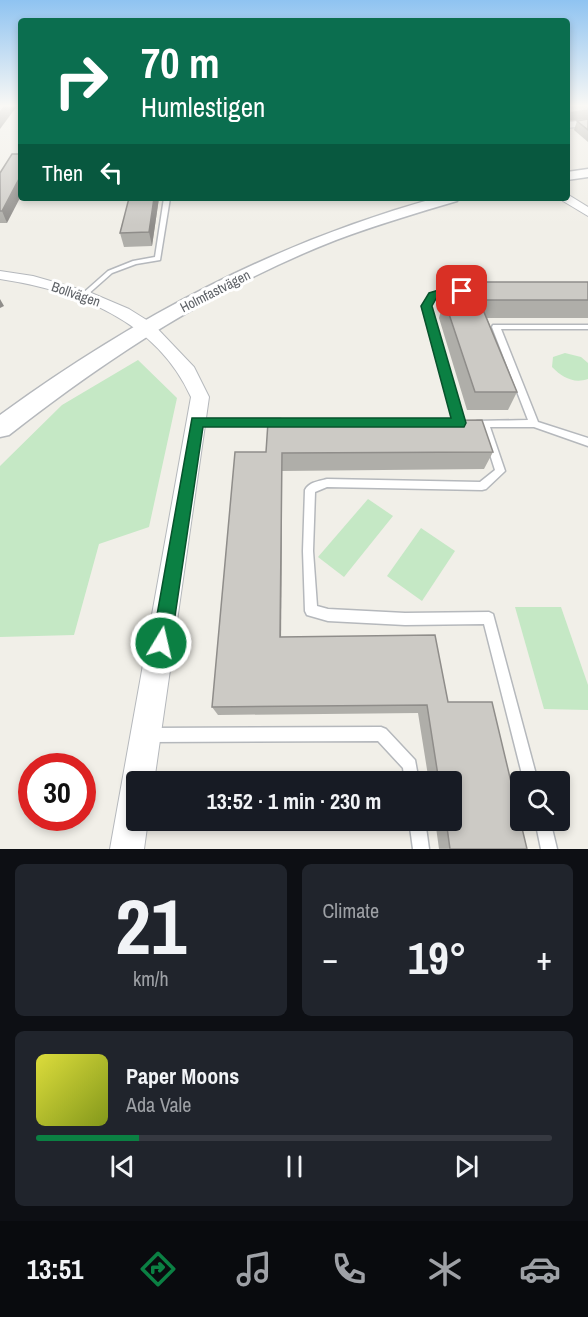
<!DOCTYPE html>
<meta charset="utf-8">
<style>
body{margin:0;font-family:"Archivo Narrow",sans-serif;background:#20242c;color:#f1f3f6;height:100vh;display:flex;flex-direction:column;font-size:22px;white-space:nowrap}
*{box-sizing:border-box;margin:0}
p{font-size:20px;color:#9ea1a6}
.icon{flex:none;width:33px;height:33px;fill:none;stroke:currentColor;stroke-width:2;stroke-linecap:round;stroke-linejoin:round}
.map{position:relative;height:849px;overflow:hidden}
.side{display:flex;flex-direction:column;gap:15px;padding:15px;background:#0d0f14;flex:1}
.side>*{flex:none}
.hud{position:absolute;left:18px;top:18px;width:552px;height:183px;border-radius:6px;box-shadow:0 3px 9px #0003;background:#0b6e4f;color:#fff;overflow:hidden}
.buttons{position:absolute;left:510px;top:771px;display:grid;gap:12px}
.buttons a{display:grid;place-items:center;width:60px;height:60px;border-radius:6px;background:#171b24;box-shadow:0 3px 9px #0003;font-size:30px}
.speed{position:absolute;left:18px;top:753px;display:flex;gap:12px;font-size:30px;font-weight:700;text-align:center}
.speed>*{display:grid;place-content:center;width:78px;height:78px;border-radius:50%;background:#171b24;box-shadow:0 3px 9px #0003;line-height:1}
.speed .limit{border:9px solid #d22;background:#fff;color:#111}
.pin{position:absolute;display:grid;place-items:center;width:51px;height:51px;color:#fff;margin:-26px;border-radius:12px;box-shadow:0 3px 9px #0006}
.me{position:absolute;width:66px;margin:-33px;rotate:9deg;stroke-linejoin:round;filter:drop-shadow(0 0 4px #0008)}
.turn{display:flex;align-items:center;gap:21px;height:126px;padding:0 24px;font-size:27px}
.turn .icon{width:78px;height:78px;stroke-width:2.5}
.turn b{display:block;font-size:42px;line-height:51px}
.then{display:flex;align-items:center;height:57px;padding:0 24px;background:#0003;gap:12px;font-size:22px}
.big{font-size:45px;font-weight:700;line-height:1.1}
.side .card{flex:1;display:flex;flex-direction:column;justify-content:center;gap:9px;min-width:0;padding:0 21px;border-radius:9px;background:#20242c}
.side .dial{align-items:center;gap:0}
.dial b{font-size:78px;line-height:1}
.song{display:flex;align-items:center;gap:18px}
.cover{width:72px;height:72px;border-radius:9px;background:linear-gradient(135deg,hsl(60 70% 55%),hsl(70 70% 35%))}
.played{height:6px;border-radius:3px;background:linear-gradient(90deg,#0b8043 20%,#363941 20%)}
.keys{display:flex;justify-content:space-around;direction:ltr}
.heat{display:flex;justify-content:space-between;align-items:center;font-size:33px;direction:ltr}
.side .tiles{flex:1;display:grid;gap:15px;grid-template-columns:1fr 1fr}
.card:last-child{grid-column:span 2}
.trip{position:absolute;left:126px;top:771px;width:336px;height:60px;border-radius:6px;background:#171b24;box-shadow:0 3px 9px #0003;font-weight:700;line-height:60px;text-align:center}
.dock{display:flex;height:96px;justify-content:space-around;align-items:center;background:#090b0e;color:#9ea1a6}
.dock .icon{width:42px;height:42px}
.dock .on{color:#0b8043}
.dock b{font-size:27px;color:#f1f3f6}
.map>svg:first-child{display:block}
</style>
<div class="map">
<svg width="588" height="849" viewBox="0 0 588 849">
<rect width="100%" height="100%" fill="#f1efe8"/>
<g fill="#c5e8c5">
<path d="M565,353l16,4 7,6v16c-15,5 -26,-2 -36,-12l1,-10z"/>
<polygon points="138,360 177,398 149,527 99,544 74,635 0,637 0,466 62,405"/>
<polygon points="368,499 393,516 344,577 318,557"/>
<polygon points="421,528 455,551 422,601 387,576"/>
<polygon points="515,607 561,607 588,685 588,710 544,709"/>
</g>
<g fill="none" stroke-linecap="round" stroke-linejoin="round">
<g stroke="#b5b8bc" stroke-width="3">
<g id="service">
<polygon points="164,198 170,198 160,260 136,264 112,273 86,296 82,296 82,294 108,271 133,261 155,257"/>
<polygon points="469,289 472,291 471,292 443,294 436,296 430,306 463,423 462,425 456,425 455,423 422,306 431,294 442,290"/>
<path d="M493,325h95v4h-87l37,93 50,16v8l-54,-19h-44l15,44 -19,18 -4,1 -155,-3 -12,5 -2,59 4,55 11,3 77,4 84,-1 4,2 45,168h-14l-40,-158 -79,1 -77,-4 -21,-6 -2,-4 -2,-60 2,-61c4,-8 14,-9 22,-11l153,3 15,-12 -14,-44 -4,-1 -1,-2 1,-2 51,-1 -36,-93z"/>
<polygon points="197,419 280,419 283,420 284,422 283,424 280,425 197,425 194,424 193,422 194,420"/>
<polygon points="381,727 386,729 415,760 419,782 405,782 403,768 378,741 149,742 144,740 142,735 144,730 149,728"/>
<polygon points="409,820 425,820 429,849 413,849"/>
<polygon points="535,820 550,820 557,849 541,849"/>
</g>
</g>
<g stroke="#b5b8bc" stroke-width="2">
<g id="minor">
<polygon points="588,120 588,126 567,128 567,122"/>
<polygon points="567,194 588,207 588,216 563,201 561,198 567,198"/>
<path d="M0,271l33,5 56,16 40,17 24,15 41,43 15,30 -55,385h-18v38h12l-4,29h-34l81,-452c-35,-77 -113,-106 -191,-118z"/>
</g>
</g>
<g stroke="#b5b8bc" stroke-width="3">
<g id="tertiary">
<polygon points="588,169 588,177 567,180 567,172"/>
<path d="M436,198h23l-2,3c-41,12 -81,24 -121,39 -120,47 -226,116 -327,195l-9,2v-22c135,-98 274,-172 436,-217z"/>
</g>
</g>
<use href="#service" fill="#fff" fill-rule="evenodd"/>
<use href="#minor" fill="#fff" fill-rule="evenodd"/>
<use href="#tertiary" fill="#fff" fill-rule="evenodd"/>
</g>
<g fill="#afaea9">
<polygon points="588,119 588,142 574,130 577,121"/>
<polygon points="0,173 7,223 0,223"/>
<polygon points="129,198 159,198 152,246 124,247 120,233"/>
<polygon points="460,282 588,282 588,318 487,318 517,392 508,410 467,410 439,318 444,299 455,299"/>
<polygon points="266,452 493,452 484,469 282,471 281,637 448,702 527,849 439,849 435,820 452,820 452,782 429,782 418,713 218,715 212,707"/>
</g>
<g fill="#8f8d8a">
<polygon points="4,106 17,106 0,129 0,111"/>
<polygon points="588,110 588,119 567,121 568,113"/>
<polygon points="21,175 21,196 7,223 2,211"/>
<polygon points="154,198 159,198 152,246 149,232"/>
<polygon points="0,299 4,306 0,308"/>
<polygon points="282,453 282,471 281,648 280,637"/>
</g>
<g fill="#cccac5" stroke="#8f8d8a" stroke-width="1.5">
<polygon points="567,106 588,106 588,110 568,113 567,112"/>
<polygon points="588,119 588,130 577,121"/>
<polygon points="12,154 21,154 21,175 2,211 0,211 0,173"/>
<polygon points="129,198 154,198 149,232 120,233"/>
<polygon points="460,282 588,282 588,300 479,300 517,392 475,392 444,299 467,299"/>
<polygon points="482,420 493,452 282,453 280,637 435,635 448,702 492,702 527,849 450,849 446,820 452,820 452,782 439,782 427,705 212,707 235,452 266,452 268,422"/>
</g>
<linearGradient id="sky" x2="0" y2="1"><stop stop-color="#8fc3f1"/><stop offset="0.47" stop-color="#f9f8f5"/><stop offset="1" stop-color="#f9f8f5" stop-opacity="0"/></linearGradient>
<rect width="588" height="225" fill="url(#sky)"/>
<polygon fill="#0b8043" stroke="#07532c" stroke-width="1.5" points="462,288 468,291 466,293 437,297 432,306 466,423 464,427 203,427 171,643 168,650 161,652 155,650 152,643 192,418 451,418 421,306 429,293 442,289"/>
<g text-anchor="middle" stroke-width="6" stroke-linejoin="round" paint-order="stroke">
<g font-size="14" fill="#5f6368" stroke="#fff">
<text transform="translate(215 291) rotate(-27)" y="5">Holmfastvägen</text>
<text transform="translate(76 294) rotate(19)" y="5">Bollvägen</text>
</g>
</g>
</svg>
<div class="buttons">
<a><svg class="icon" aria-label="search" viewBox="0 0 24 24"><circle cx="10" cy="10" r="6"/><path d="M15 15l6 6"/></svg></a>
</div>
<div class="speed"><div class="limit">30</div></div>
<div class="pin" style="left:462px;top:291px;background:#d93025"><svg class="icon" aria-label="arrive" viewBox="0 0 24 24"><path d="M6 21V4h12l-3 4 3 4H6"/></svg></div>
<svg class="me" style="left:161px;top:643px" viewBox="-20 -20 40 40"><circle r="17" fill="#0b8043" stroke="#fff" stroke-width="3"/><path d="M0-11L8 9 0 5-8 9z" fill="#fff"/></svg>
<div class="trip">13:52 · 1 min · 230 m</div>
<div class="hud">
<div class="turn"><svg class="icon" aria-label="right" viewBox="0 0 24 24"><path d="M7 20v-9h11M14 6l5 5-5 5"/></svg><div><b>70 m</b>Humlestigen</div></div>
<div class="then">Then<svg class="icon" aria-label="left" viewBox="0 0 24 24"><path d="M17 20v-9H6M10 6l-5 5 5 5"/></svg></div>
</div>
</div>
<section class="side">
<div class="tiles">
<div class="card dial"><b>21</b><p>km/h</p></div>
<div class="card"><p>Climate</p>
<div class="heat"><a>−</a><b class="big">19°</b><a>+</a></div>
</div>
<div class="card">
<div class="song"><i class="cover"></i><div><b>Paper Moons</b><p>Ada Vale</p></div></div>
<div class="played"></div>
<div class="keys"><svg class="icon" aria-label="previous" viewBox="0 0 24 24"><path d="M18 5L8 12l10 7zM5 5v14"/></svg><svg class="icon" aria-label="pause" viewBox="0 0 24 24"><path d="M8 5v14M16 5v14"/></svg><svg class="icon" aria-label="next" viewBox="0 0 24 24"><path d="M6 5l10 7-10 7zM19 5v14"/></svg></div>
</div>
</div>
</section>
<nav class="dock">
<b>13:51</b>
<svg class="icon on" aria-label="directions" viewBox="0 0 24 24"><path d="M12 3l9 9-9 9-9-9zM9 14v-3h6M13 9l2 2-2 2"/></svg>
<svg class="icon" aria-label="music" viewBox="0 0 24 24"><path d="M9 18V5l10-2v13"/><circle cx="6" cy="18" r="3"/><circle cx="16" cy="16" r="3"/></svg>
<svg class="icon" aria-label="phone" viewBox="0 0 24 24"><path d="M5 4h4l2 5-3 2q2 4 5 5l2-3 5 2v4C11 20 4 13 5 4z"/></svg>
<svg class="icon" aria-label="climate" viewBox="0 0 24 24"><path d="M12 3v18M4 7l16 10M4 17L20 7"/></svg>
<svg class="icon" aria-label="car" viewBox="0 0 24 24"><path d="M5 17H2v-5l4-1 3-4h7l3 4 3 1v5h-3M9 17h6M6 11h13"/><circle cx="7" cy="17" r="2"/><circle cx="17" cy="17" r="2"/></svg>
</nav>
